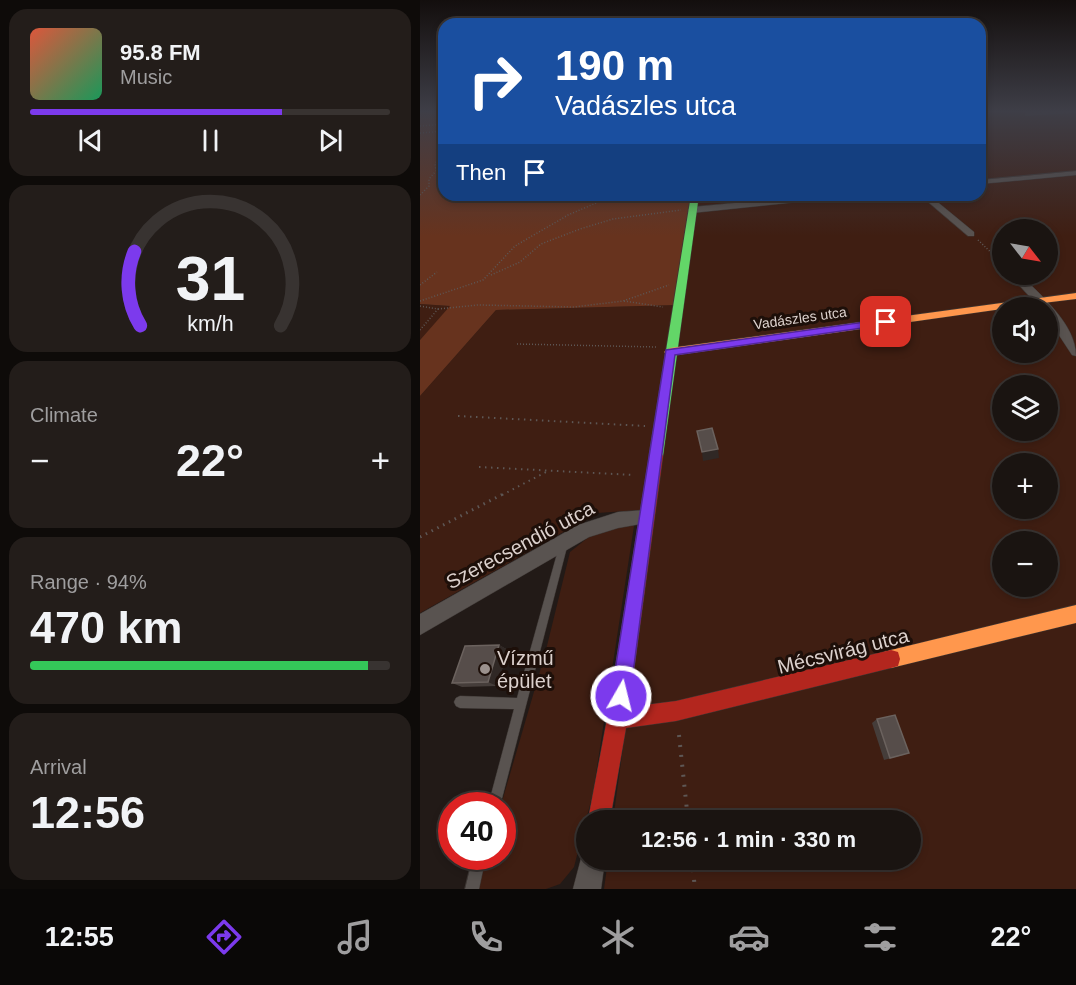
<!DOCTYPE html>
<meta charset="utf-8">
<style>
body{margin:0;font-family:Arial,sans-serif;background:#231d1a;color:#f1f3f6;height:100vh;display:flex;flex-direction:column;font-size:22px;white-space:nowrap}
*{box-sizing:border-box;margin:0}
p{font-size:20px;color:#9f9e9f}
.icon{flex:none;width:33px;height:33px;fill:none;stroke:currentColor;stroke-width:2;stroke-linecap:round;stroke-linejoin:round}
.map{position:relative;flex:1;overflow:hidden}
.sheet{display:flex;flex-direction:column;gap:9px;padding:9px;background:#0e0b09;width:420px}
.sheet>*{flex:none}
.banner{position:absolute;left:18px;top:18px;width:548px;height:183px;border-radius:18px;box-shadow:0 3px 9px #0003,0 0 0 2px #383331;background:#1a4fa0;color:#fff;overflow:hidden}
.needle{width:39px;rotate:121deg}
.controls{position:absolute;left:572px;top:219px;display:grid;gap:12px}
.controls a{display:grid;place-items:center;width:66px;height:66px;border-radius:50%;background:#1a1411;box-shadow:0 3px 9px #0003,0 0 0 2px #383331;font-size:30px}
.speed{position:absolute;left:18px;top:792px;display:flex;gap:12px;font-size:30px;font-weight:700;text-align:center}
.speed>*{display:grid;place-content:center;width:78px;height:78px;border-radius:50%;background:#1a1411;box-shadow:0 3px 9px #0003,0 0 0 2px #383331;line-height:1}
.speed .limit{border:9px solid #d22;background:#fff;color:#111}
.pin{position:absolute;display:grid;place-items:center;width:51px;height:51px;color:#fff;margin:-26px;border-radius:12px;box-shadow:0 3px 9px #0006}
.me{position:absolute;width:66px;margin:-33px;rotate:8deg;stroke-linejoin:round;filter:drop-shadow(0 0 4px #0008)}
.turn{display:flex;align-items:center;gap:21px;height:126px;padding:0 18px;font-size:27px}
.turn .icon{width:78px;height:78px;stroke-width:2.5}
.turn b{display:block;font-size:42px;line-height:51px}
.then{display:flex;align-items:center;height:57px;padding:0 18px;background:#0003;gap:12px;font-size:22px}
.big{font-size:45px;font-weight:700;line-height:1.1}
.sheet .widget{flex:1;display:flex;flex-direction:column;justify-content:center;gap:9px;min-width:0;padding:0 21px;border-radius:18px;background:#231d1a}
.sheet .dial{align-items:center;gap:0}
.dial svg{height:156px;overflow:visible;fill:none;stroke:#383331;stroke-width:7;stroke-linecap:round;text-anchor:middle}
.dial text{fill:#f1f3f6;stroke:none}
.song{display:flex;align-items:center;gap:18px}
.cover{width:72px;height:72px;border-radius:9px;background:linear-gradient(135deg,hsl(10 70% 55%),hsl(150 70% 35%))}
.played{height:6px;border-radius:3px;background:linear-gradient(90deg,#7c3aed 70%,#383331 70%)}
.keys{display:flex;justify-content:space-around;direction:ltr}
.heat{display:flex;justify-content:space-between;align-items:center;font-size:33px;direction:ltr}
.charge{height:9px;border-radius:4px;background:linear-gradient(90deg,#34c759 94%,#383331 0)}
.trip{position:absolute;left:156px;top:810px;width:345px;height:60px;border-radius:30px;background:#1a1411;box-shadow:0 3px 9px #0003,0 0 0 2px #383331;font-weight:700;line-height:60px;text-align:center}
.dock{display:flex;height:96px;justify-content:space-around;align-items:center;background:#0a0807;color:#9f9e9f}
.dock .icon{width:42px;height:42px}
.dock .on{color:#7c3aed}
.dock b{font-size:27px;color:#f1f3f6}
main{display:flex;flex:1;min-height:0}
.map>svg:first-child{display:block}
</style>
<main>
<section class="sheet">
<div class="widget">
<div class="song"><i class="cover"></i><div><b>95.8 FM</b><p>Music</p></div></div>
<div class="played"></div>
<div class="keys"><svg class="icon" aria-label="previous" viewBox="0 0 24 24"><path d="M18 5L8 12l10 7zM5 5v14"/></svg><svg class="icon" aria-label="pause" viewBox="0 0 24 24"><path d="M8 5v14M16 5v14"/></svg><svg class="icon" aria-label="next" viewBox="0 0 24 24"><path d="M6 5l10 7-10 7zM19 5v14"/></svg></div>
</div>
<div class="widget dial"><svg viewBox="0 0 100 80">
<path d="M14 69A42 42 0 1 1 86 69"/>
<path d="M14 69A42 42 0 0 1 11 31" stroke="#7c3aed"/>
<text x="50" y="56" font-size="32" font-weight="700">31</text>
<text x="50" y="72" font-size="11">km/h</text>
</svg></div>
<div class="widget"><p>Climate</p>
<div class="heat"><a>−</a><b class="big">22°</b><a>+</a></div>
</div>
<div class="widget"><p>Range · 94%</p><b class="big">470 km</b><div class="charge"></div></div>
<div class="widget"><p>Arrival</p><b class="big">12:56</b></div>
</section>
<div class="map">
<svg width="656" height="889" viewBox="0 0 656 889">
<rect width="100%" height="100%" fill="#221a17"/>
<g fill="#3f1e12" fill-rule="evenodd">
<path d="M560,112h96v777h-472l4,-29h302v-40h-297l43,-311 -59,4 -177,100v-217l76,-86 182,-5 18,-110h284zM582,230h45v44h-45zM582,308h45v44h-45zM582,386h45v44h-45zM582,464h45v44h-45zM582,542h45v44h-45z"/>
<polygon points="0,304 31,306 0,340"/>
<polygon points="207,523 214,526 173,793 154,867 140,884 126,889 56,889 66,857 82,856 81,805 125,654 150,552 170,536"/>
</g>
<polygon fill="#67331e" points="0,112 24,112 24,195 276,195 258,305 76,310 0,396 0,340 30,306 0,304"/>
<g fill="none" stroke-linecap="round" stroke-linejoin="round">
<g stroke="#3d3734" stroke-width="1">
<g id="lane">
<polygon points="144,539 147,540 148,543 80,806 68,806 94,709 40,708 36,706 34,702 36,698 40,696 97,698 140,543 141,540"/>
<polygon points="53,856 66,856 59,889 45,889"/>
</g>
</g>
<g stroke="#3d3734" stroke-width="1">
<g id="street">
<polygon points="656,171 656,175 560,184 560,180"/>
<polygon points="400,195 429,195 425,197 272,213 268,210 272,207"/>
<polygon points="500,195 509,195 554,232 554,236 548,236"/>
<path d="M589,274h11c21,22 56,50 56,82l-4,-1 -25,-38v-9h-7z"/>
<polygon points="226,510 232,512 234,517 232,522 198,528 169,537 0,635 0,614 158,525 198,512"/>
<polygon points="166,849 166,860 185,860 181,889 153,889 163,851"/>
</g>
</g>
<g stroke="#3d3734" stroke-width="1">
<polygon id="fast" points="271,195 279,195 243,456 241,460 231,460 229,456"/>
</g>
<g stroke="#3d3734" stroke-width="1">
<g id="slow">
<polygon points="656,293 656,299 582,308 582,309 250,356 244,352 250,348"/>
<polygon points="656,605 656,623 471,668 464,666 462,659 464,652 471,650"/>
</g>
</g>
<g stroke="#3d3734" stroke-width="1">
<polygon id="jam" points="236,451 241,452 243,456 209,707 256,701 471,650 478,652 480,659 478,666 471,668 256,721 206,728 190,820 168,820 187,719 229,456 231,452"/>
</g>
<g stroke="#5e5755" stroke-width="1.5" stroke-dasharray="1 2" stroke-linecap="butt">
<polyline points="0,126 24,124"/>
<polyline points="0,133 24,131"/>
<polyline points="0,195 9,186 9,179 16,171 15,164 24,150"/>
<polyline points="558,240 582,263"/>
<polyline points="71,275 100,262 121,244 160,229 193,219 261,210"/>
<polyline points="0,285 17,272"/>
<polyline points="0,301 63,280 95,246 148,215 195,195"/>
<polyline points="204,301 243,307"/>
<polyline points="0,306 18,309 0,330"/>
<polyline points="18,309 58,305 154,307 203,301 249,285"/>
<polyline points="97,344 236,347"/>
</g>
<g stroke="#5e5755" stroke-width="2" stroke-dasharray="1.5 4.5" stroke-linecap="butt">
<polyline points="38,416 225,426"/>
<polyline points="59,467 214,475"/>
<polyline points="82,495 126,472"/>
</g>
<polyline stroke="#5e5755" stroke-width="3" stroke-dasharray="1.5 5" stroke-linecap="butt" points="0,537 85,493"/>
<g stroke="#5e5755" stroke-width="4" stroke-dasharray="2 8" stroke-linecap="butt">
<polyline points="259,735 268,820"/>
<polyline points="272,860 275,889"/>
</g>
<use href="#lane" fill="#595350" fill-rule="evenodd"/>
<use href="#street" fill="#595350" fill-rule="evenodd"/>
<use href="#fast" fill="#63d668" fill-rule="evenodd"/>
<use href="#slow" fill="#ff974d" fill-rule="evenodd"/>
<use href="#jam" fill="#b3261e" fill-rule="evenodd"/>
</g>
<g fill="#453d3a">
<polygon points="605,112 656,112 656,113 605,116"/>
<polygon points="79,645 88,650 77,686 42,687 32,683"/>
<polygon points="457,719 483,755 464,760 452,723"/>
</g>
<g fill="#302825">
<polygon points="298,449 299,458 283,461 282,452"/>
<polygon points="79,645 88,650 77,686 68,682"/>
</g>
<g fill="#564d4a" stroke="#6b625e" stroke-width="1.5">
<polygon points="292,428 298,449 282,452 277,431"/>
<polygon points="79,645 68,682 32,683 45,646"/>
<polygon points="475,715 489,753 470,758 457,719"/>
</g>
<linearGradient id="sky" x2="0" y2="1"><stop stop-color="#130e0d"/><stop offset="0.47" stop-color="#3e3e47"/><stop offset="1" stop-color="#3e3e47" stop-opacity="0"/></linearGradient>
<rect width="656" height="236" fill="url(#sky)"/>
<polygon fill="#7c3aed" stroke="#51269a" stroke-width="1.5" points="466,319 470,320 470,324 255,355 210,696 208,703 201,706 194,703 191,696 246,350"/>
<circle fill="#9b918d" stroke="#1d0f09" stroke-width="2" cx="65" cy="669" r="6"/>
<g text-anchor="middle" stroke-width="6" stroke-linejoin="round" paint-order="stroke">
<g font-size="14" fill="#dcd1cd" stroke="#1d0f09">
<text transform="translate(380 318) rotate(-8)" y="5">Vadászles utca</text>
</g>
<g font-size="20" fill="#dcd1cd" stroke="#1d0f09">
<text transform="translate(100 545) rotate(-28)" y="7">Szerecsendió utca</text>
<text transform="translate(423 651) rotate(-14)" y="7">Mécsvirág utca</text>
</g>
<g font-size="20" fill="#dcd1cd" stroke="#1d0f09" text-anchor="start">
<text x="77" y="665">Vízmű<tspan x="77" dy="23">épület</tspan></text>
</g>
</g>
</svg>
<div class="controls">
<a><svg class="needle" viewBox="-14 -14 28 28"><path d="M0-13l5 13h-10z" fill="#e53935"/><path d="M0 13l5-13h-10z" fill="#9f9e9f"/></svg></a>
<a><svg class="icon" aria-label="sound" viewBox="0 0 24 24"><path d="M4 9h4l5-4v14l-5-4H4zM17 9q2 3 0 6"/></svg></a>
<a><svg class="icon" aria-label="layers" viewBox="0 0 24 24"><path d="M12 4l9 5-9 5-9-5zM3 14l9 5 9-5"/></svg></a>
<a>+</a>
<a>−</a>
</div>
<div class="speed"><div class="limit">40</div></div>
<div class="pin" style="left:466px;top:322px;background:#d93025"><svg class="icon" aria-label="arrive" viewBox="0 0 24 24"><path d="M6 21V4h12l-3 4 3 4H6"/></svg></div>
<svg class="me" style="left:201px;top:696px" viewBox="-20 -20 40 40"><circle r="17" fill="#7c3aed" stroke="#fff" stroke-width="3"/><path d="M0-11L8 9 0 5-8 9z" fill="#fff"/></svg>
<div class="trip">12:56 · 1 min · 330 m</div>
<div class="banner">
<div class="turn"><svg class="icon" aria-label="right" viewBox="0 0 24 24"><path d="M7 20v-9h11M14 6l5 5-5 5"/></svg><div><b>190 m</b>Vadászles utca</div></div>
<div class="then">Then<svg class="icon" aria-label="arrive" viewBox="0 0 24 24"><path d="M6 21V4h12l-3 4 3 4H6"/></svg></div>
</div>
</div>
</main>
<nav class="dock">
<b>12:55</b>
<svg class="icon on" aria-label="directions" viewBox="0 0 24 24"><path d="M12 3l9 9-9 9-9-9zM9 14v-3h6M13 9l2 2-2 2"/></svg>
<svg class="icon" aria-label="music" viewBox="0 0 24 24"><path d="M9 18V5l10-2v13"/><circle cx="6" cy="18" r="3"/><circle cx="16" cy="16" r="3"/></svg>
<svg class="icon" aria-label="phone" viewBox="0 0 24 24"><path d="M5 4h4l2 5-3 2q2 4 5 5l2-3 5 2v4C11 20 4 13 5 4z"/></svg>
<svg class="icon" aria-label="climate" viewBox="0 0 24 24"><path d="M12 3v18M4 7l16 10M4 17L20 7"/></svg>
<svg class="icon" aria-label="car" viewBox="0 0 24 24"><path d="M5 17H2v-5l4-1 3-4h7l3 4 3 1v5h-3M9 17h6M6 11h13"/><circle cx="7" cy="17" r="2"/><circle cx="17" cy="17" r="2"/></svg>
<svg class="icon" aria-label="filters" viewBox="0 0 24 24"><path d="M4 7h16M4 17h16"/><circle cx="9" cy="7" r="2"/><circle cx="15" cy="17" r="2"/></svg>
<b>22°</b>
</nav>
